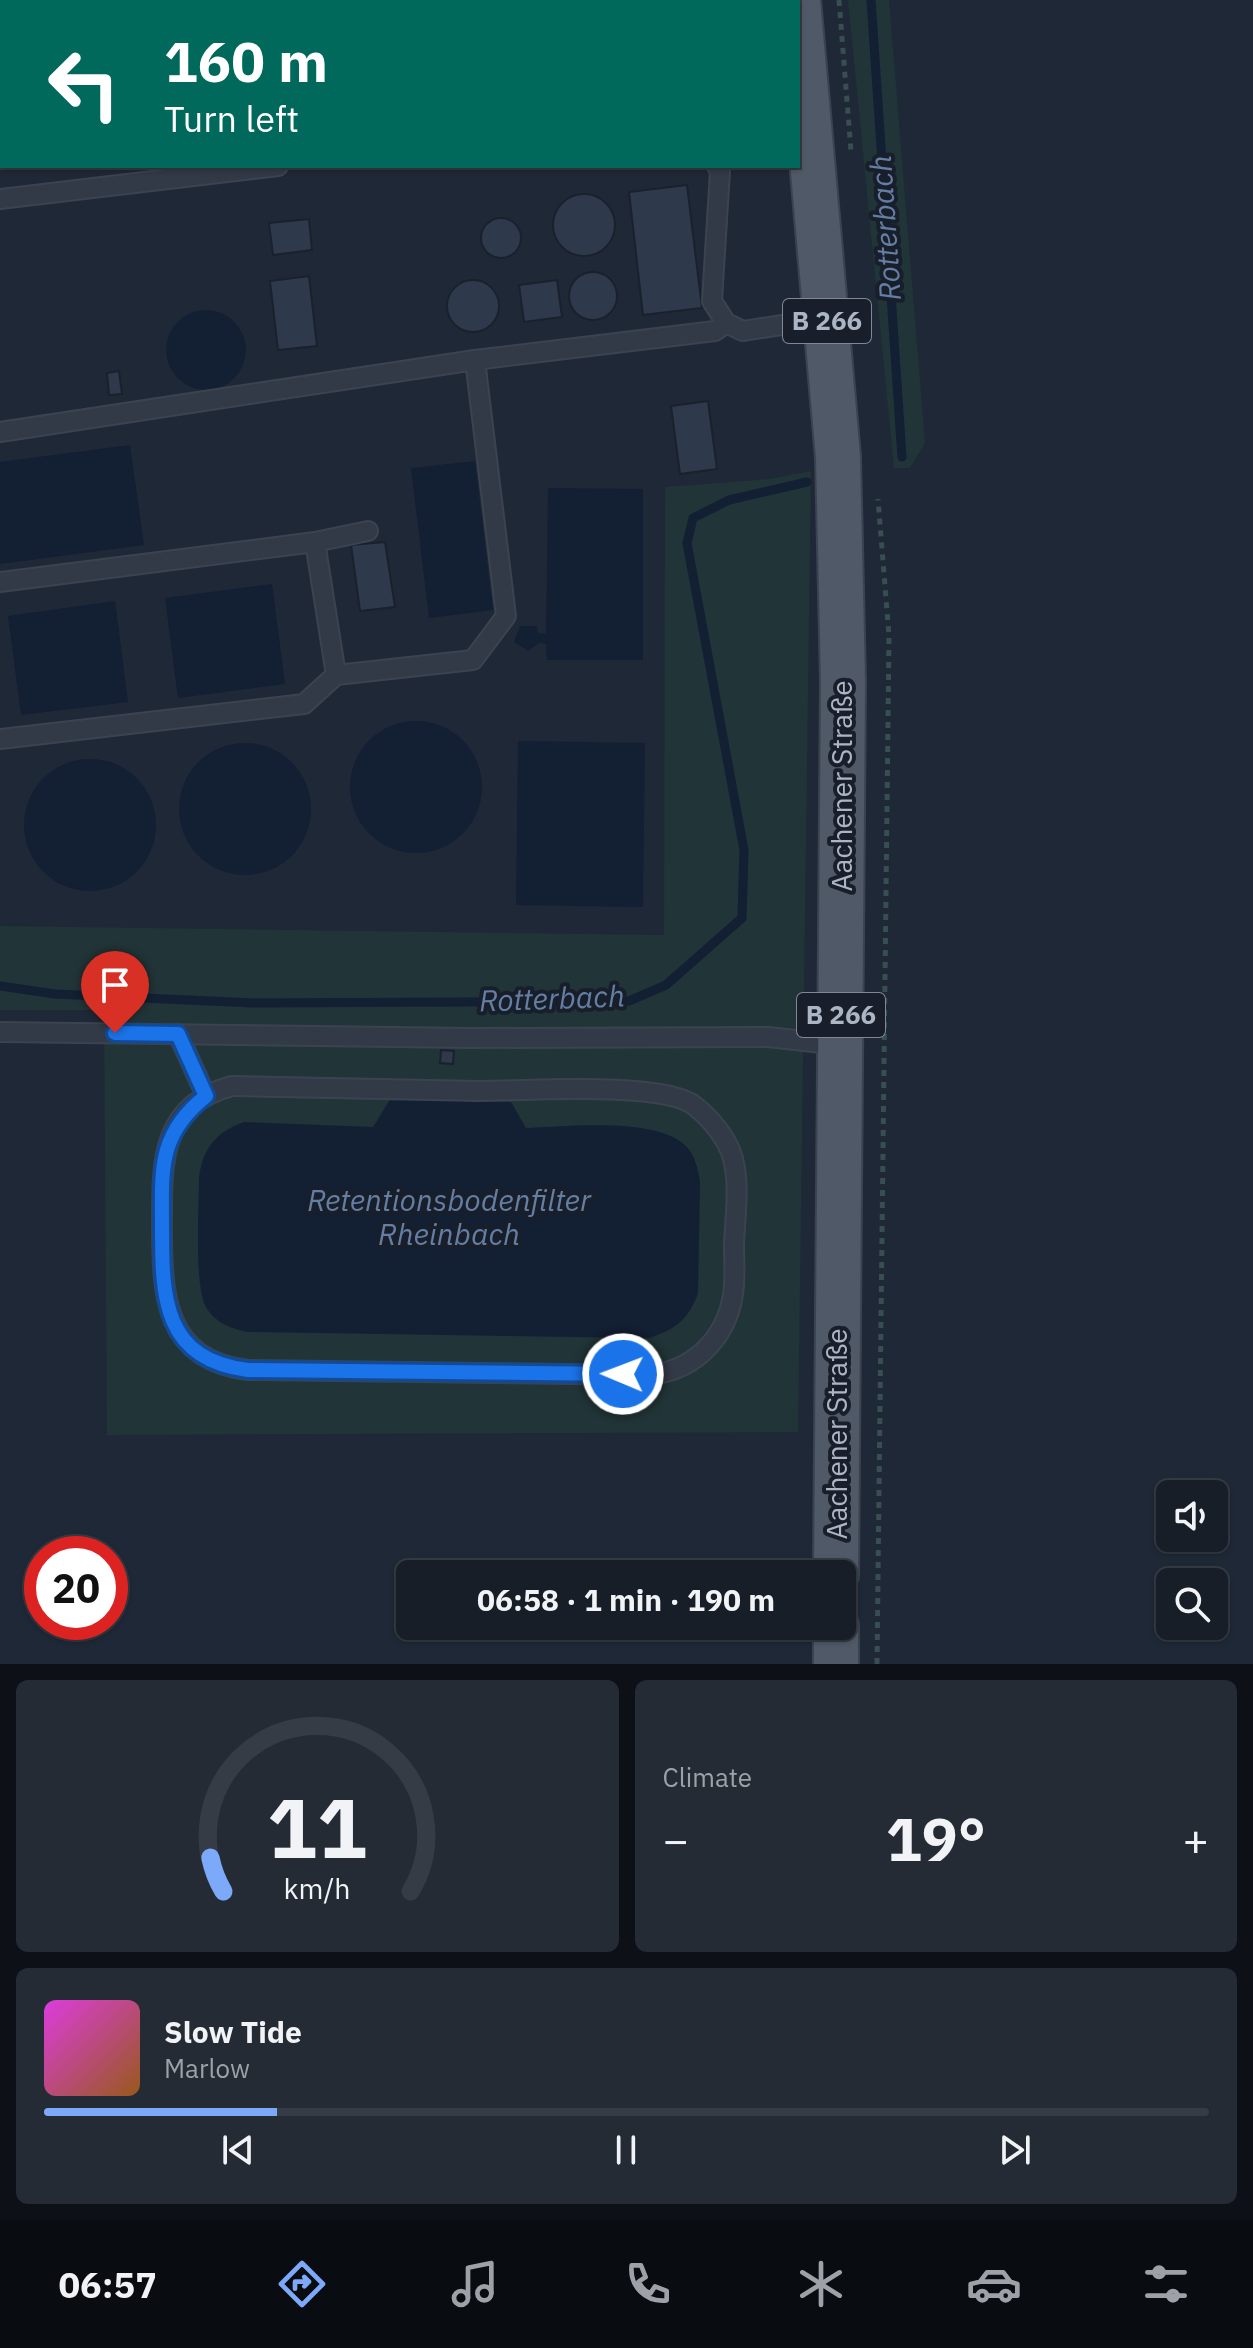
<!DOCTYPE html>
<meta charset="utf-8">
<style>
body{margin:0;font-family:"IBM Plex Sans",sans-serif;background:#242b34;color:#f1f3f6;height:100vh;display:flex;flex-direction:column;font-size:30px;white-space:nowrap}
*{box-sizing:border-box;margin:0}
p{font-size:26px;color:#9ea2a8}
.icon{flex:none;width:44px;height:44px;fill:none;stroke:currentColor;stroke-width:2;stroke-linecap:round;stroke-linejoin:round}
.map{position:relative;height:1664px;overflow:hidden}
.panel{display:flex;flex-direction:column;gap:16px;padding:16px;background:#0d1016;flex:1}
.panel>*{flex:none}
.hud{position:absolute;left:0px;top:0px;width:800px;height:168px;box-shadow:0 2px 6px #0004,0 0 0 2px #363c45;background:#00695c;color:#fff;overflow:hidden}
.buttons{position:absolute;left:1156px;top:1480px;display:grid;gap:16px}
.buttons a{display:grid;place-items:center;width:72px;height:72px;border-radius:12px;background:#171e28;box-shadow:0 2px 6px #0004,0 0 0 2px #363c45;font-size:40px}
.speed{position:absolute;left:24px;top:1536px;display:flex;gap:16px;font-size:40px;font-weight:700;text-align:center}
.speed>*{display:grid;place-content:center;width:104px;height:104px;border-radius:50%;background:#171e28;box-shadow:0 2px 6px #0004,0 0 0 2px #363c45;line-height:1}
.speed .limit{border:12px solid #d22;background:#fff;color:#111}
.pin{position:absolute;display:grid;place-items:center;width:68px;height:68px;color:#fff;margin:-82px -34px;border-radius:50% 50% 50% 0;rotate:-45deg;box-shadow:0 0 8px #0007}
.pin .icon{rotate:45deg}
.me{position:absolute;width:88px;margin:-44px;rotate:271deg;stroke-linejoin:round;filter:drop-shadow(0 0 6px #0008)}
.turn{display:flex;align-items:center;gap:28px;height:168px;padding:0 32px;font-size:36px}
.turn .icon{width:104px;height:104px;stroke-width:2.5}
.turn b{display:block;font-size:56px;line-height:68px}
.big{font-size:60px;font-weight:800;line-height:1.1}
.panel .widget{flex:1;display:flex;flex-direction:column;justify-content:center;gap:12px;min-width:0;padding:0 28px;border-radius:12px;background:#242b34}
.panel .dial{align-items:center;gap:0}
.dial svg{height:208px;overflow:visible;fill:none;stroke:#363c45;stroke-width:7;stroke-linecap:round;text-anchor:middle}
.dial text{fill:#f1f3f6;stroke:none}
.song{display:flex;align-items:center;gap:24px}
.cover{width:96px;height:96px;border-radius:12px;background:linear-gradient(135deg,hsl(300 70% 55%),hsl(30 70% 35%))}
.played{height:8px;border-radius:4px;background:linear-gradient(90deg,#7ca9f9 20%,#363c45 20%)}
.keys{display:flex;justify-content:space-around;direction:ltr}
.heat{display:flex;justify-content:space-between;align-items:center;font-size:44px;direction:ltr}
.panel .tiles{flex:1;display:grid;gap:16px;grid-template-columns:1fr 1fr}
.widget:last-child{grid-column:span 2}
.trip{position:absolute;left:396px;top:1560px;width:460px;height:80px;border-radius:12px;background:#171e28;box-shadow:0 2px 6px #0004,0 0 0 2px #363c45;font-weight:800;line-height:80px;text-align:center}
.tabs{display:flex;height:128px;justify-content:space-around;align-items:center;background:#090c10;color:#9ea2a8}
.tabs .icon{width:56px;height:56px}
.tabs .active{color:#7ca9f9}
.tabs b{font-size:36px;color:#f1f3f6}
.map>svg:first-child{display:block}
</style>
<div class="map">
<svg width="1253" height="1664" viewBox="0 0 1253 1664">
<rect width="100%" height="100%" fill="#1f2836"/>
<g fill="#213437">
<polygon points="848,0 889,0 925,443 910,468 894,468"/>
<polygon points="811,471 798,1432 107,1435 104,1010 0,1010 0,926 664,935 665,487 770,479"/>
</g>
<g fill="#131f33">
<circle cx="206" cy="350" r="40"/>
<polygon points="130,445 144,545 0,564 0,462"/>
<polygon points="475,461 493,610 429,618 411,468"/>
<polygon points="548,488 643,489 643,660 547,660 546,644 539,643 528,651 514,642 520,626 537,626 538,633 546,634"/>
<polygon points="272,584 285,684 178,698 165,598"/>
<polygon points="115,601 128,702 21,715 8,616"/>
<circle cx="416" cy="787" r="66"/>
<polygon points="518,741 645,743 643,907 516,905"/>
<circle cx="245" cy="809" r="66"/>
<circle cx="90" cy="825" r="66"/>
<path d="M391,1098l120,4 15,26c41,-1 139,-13 164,23 6,9 8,20 10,30l-2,112c-9,26 -23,37 -49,45l-400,-6c-16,-2 -35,-10 -43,-25 -12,-22 -7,-99 -7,-128 3,-30 17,-47 45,-57l129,5z"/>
</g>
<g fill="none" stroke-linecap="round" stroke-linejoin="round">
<g stroke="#131f33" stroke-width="9">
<polyline points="871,0 902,457"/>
<polyline points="0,986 55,994 254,1003 629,1001 666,985 742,918 744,850 687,543 693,518 729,500 807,482"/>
</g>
</g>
<g fill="#2e394b" stroke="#1a212d" stroke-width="2">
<polygon points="687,185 702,308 643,315 629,192"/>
<circle cx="584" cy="225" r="31"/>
<circle cx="501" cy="238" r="20"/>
<polygon points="309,219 312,250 273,255 269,223"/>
<circle cx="593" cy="296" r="24"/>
<polygon points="309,276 317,346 278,350 270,281"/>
<circle cx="473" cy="306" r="26"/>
<polygon points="557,280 562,317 524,322 519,285"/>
<polygon points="119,371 122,394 109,395 107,373"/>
<polygon points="708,401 717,469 680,474 671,406"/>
<polygon points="385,542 395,607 360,611 351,545"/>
<polygon points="441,1050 454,1051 453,1064 440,1063"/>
</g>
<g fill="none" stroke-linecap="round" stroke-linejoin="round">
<g stroke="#3c4350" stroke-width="22">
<g id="service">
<polyline points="717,166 720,171 712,301 726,323 743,331 826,318"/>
<polyline points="0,199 278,166"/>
<polyline points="0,432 475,360 715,331 726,323"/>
<polyline points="315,542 336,675"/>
<polyline points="0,582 315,542 368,531"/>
<polyline points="0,739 304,704 336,675 473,660 506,616 475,360"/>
<polyline points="0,1032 472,1038 768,1037 840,1045"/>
<polyline points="178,1034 206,1096"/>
<path d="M232,1086c83,1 166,4 248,5 45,0 184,-10 215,15 16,13 33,33 38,53 7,26 2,58 1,85 0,14 1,28 0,42 -4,47 -35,83 -83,89l-403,-5c-84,-10 -86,-75 -86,-144 0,-61 -3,-121 70,-140z"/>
</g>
</g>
<g stroke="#3c4350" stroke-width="48">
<g id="primary">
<polyline points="798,0 838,457 843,681 836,1574"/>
<polyline points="836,1664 836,1626"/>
</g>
</g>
<g stroke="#394e50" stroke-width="5" stroke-dasharray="6 6" stroke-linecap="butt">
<polyline points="839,0 851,151"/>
<polyline points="877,1664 889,636 878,499"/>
</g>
<use href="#service" stroke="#323a47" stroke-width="18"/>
<use href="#primary" stroke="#505967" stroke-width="44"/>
</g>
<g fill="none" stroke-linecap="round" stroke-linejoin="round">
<g stroke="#114b97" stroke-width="20">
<path id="route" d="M115,1033l63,1 28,62c-49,39 -44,75 -44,132 0,69 1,132 86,142l375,4"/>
</g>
<use href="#route" stroke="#1a73e8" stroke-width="14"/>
</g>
<g text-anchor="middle" stroke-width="8" stroke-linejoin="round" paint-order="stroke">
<g fill="#181f2b" stroke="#808896" stroke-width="2">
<rect x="783" y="299" width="88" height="44" rx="6"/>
<rect x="797" y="993" width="88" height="44" rx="6"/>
</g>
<g font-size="26" font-weight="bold" fill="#acb5c4">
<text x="827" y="330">B 266</text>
<text x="841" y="1024">B 266</text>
</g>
<g font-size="28" fill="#acb5c4" stroke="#181f2b">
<text transform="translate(842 786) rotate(-90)" y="10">Aachener Straße</text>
<text transform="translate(837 1434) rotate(-90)" y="10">Aachener Straße</text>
</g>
<g font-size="30" font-style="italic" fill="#647ea4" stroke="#181f2b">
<text transform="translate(886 228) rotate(-94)" y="10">Rotterbach</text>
<text transform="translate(552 999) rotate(-2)" y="10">Rotterbach</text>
<text x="449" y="1211">Retentionsbodenfilter<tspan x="449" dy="34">Rheinbach</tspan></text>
</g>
</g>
</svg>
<div class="buttons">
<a><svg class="icon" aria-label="sound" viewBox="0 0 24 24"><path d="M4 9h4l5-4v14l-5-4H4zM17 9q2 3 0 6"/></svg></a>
<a><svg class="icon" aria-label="search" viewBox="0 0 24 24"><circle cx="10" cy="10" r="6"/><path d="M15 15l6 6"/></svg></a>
</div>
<div class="speed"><div class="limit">20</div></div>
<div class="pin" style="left:115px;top:1033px;background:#d93025"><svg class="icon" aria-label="arrive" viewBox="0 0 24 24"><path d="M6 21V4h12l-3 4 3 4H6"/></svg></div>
<svg class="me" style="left:623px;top:1374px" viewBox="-20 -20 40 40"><circle r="17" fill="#1a73e8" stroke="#fff" stroke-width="3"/><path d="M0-11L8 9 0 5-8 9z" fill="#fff"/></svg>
<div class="trip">06:58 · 1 min · 190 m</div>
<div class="hud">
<div class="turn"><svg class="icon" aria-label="left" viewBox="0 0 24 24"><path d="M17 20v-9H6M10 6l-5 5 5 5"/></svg><div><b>160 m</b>Turn left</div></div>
</div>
</div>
<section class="panel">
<div class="tiles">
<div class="widget dial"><svg viewBox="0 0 100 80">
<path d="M14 69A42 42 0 1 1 86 69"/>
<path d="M14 69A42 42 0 0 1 9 56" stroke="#7ca9f9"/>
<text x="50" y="56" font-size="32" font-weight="700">11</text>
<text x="50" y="72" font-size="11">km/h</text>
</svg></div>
<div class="widget"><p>Climate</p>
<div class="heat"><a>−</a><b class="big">19°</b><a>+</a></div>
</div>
<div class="widget">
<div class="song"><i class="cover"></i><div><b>Slow Tide</b><p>Marlow</p></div></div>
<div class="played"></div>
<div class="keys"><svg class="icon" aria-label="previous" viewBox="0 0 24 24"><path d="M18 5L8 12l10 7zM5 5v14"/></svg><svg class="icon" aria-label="pause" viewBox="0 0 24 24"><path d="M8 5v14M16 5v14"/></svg><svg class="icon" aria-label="next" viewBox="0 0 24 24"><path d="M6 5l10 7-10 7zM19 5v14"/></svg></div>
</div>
</div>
</section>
<nav class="tabs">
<b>06:57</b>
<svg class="icon active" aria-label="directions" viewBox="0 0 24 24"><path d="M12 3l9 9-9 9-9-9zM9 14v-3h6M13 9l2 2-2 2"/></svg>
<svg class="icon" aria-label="music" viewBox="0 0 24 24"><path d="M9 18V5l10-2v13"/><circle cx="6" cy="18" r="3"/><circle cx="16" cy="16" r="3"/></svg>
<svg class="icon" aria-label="phone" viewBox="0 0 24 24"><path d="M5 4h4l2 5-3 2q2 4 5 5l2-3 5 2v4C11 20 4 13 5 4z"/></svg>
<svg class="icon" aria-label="climate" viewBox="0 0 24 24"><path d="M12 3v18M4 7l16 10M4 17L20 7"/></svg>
<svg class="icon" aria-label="car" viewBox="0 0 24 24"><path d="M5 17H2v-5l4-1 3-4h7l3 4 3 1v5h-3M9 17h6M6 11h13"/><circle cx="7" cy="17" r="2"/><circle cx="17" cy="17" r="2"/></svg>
<svg class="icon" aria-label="filters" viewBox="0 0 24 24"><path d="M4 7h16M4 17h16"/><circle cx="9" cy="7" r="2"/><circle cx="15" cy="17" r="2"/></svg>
</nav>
